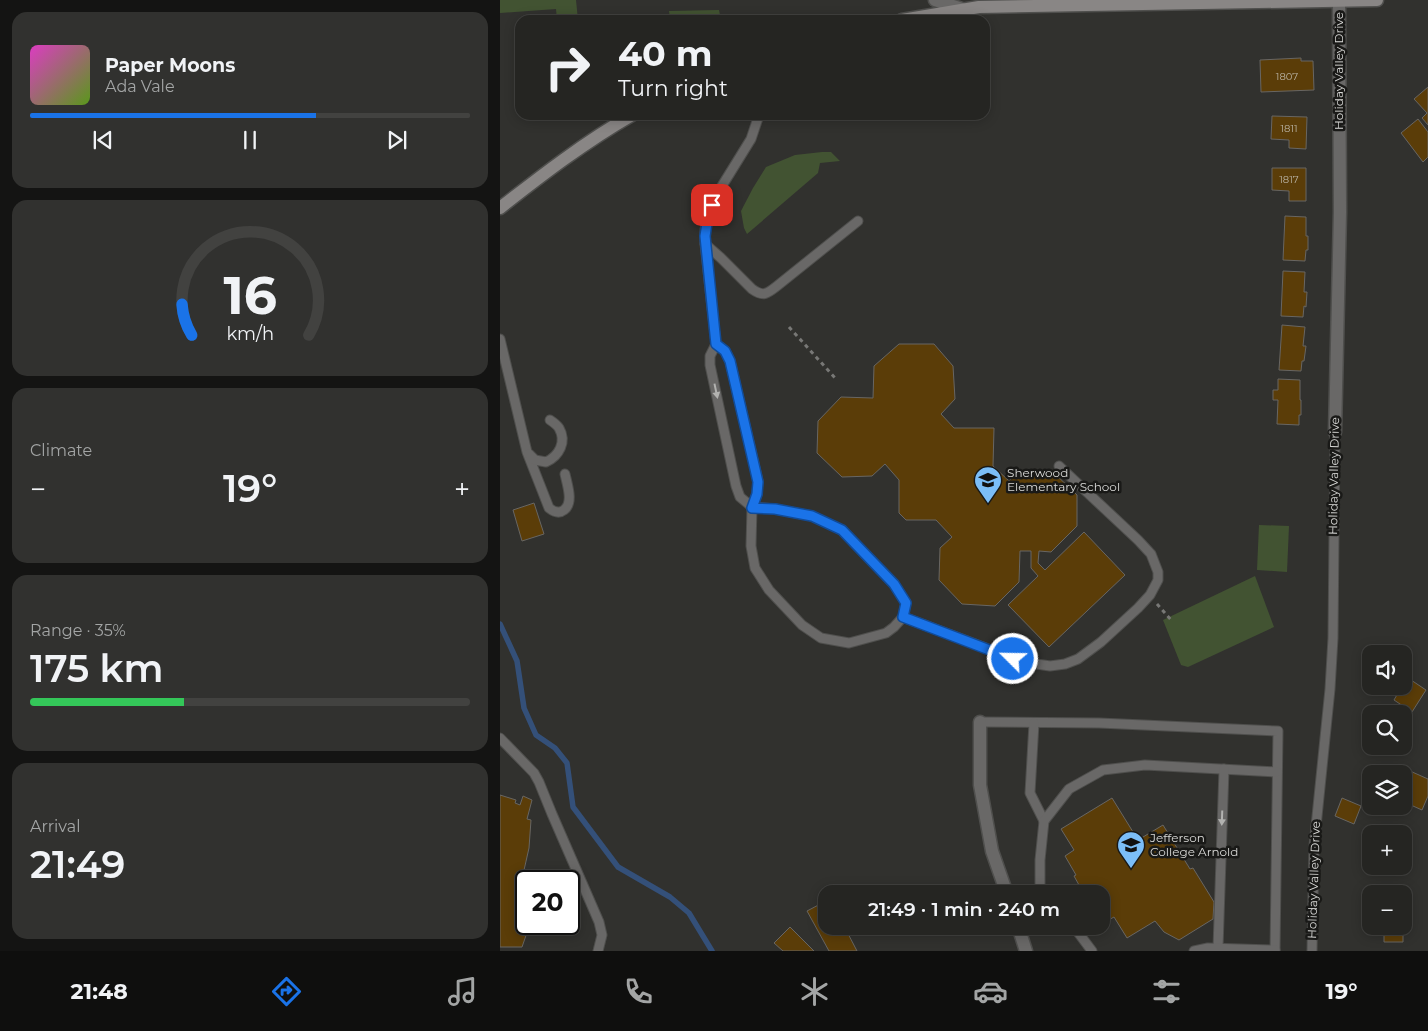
<!DOCTYPE html>
<meta charset="utf-8">
<style>
body{margin:0;font-family:Montserrat,sans-serif;background:#31312f;color:#f1f3f6;height:100vh;display:flex;flex-direction:column;font-size:19px;white-space:nowrap}
*{box-sizing:border-box;margin:0}
p{font-size:16px;color:#a3a5a5}
.icon{flex:none;width:28px;height:28px;fill:none;stroke:currentColor;stroke-width:2;stroke-linecap:round;stroke-linejoin:round}
.map{position:relative;flex:1;overflow:hidden}
.drawer{display:flex;flex-direction:column;gap:12px;padding:12px;background:#141413;width:500px}
.drawer>*{flex:none}
.banner{position:absolute;left:15px;top:15px;width:475px;height:105px;border-radius:15px;box-shadow:0 2px 12px #0003,0 0 0 1px #424240;background:#252522;color:#f1f3f6;overflow:hidden}
.controls{position:absolute;left:862px;top:645px;display:grid;gap:10px}
.controls a{display:grid;place-items:center;width:50px;height:50px;border-radius:10px;background:#252522;box-shadow:0 2px 12px #0003,0 0 0 1px #424240;font-size:25px}
.speed{position:absolute;left:15px;top:870px;display:flex;gap:10px;font-size:25px;font-weight:700;text-align:center}
.speed>*{display:grid;place-content:center;width:65px;height:65px;border-radius:50%;background:#252522;box-shadow:0 2px 12px #0003,0 0 0 1px #424240;line-height:1}
.speed .limit{border:2px solid #111;border-radius:8px;background:#fff;color:#111}
.pin{position:absolute;display:grid;place-items:center;width:42px;height:42px;color:#fff;margin:-21px;border-radius:10px;box-shadow:0 2px 8px #0006}
.me{position:absolute;width:55px;margin:-28px;rotate:293deg;stroke-linejoin:round;filter:drop-shadow(0 0 4px #0008)}
.turn{display:flex;align-items:center;gap:18px;height:105px;padding:0 20px;font-size:22px}
.turn .icon{width:65px;height:65px;stroke-width:2.5}
.turn b{display:block;font-size:35px;line-height:42px}
.big{font-size:38px;font-weight:600;line-height:1.1}
.drawer .card{flex:1;display:flex;flex-direction:column;justify-content:center;gap:8px;min-width:0;padding:0 18px;border-radius:15px;background:#31312f}
.drawer .dial{align-items:center;gap:0}
.dial svg{height:130px;overflow:visible;fill:none;stroke:#424240;stroke-width:7;stroke-linecap:round;text-anchor:middle}
.dial text{fill:#f1f3f6;stroke:none}
.song{display:flex;align-items:center;gap:15px}
.cover{width:60px;height:60px;border-radius:8px;background:linear-gradient(135deg,hsl(310 70% 55%),hsl(90 70% 35%))}
.played{height:5px;border-radius:2px;background:linear-gradient(90deg,#1a73e8 65%,#424240 65%)}
.keys{display:flex;justify-content:space-around;direction:ltr}
.heat{display:flex;justify-content:space-between;align-items:center;font-size:28px;direction:ltr}
.charge{height:8px;border-radius:4px;background:linear-gradient(90deg,#34c759 35%,#424240 0)}
.trip{position:absolute;left:318px;top:885px;width:292px;height:50px;border-radius:15px;background:#252522;box-shadow:0 2px 12px #0003,0 0 0 1px #424240;font-weight:600;line-height:50px;text-align:center}
.menu{display:flex;height:80px;justify-content:space-around;align-items:center;background:#0f0f0e;color:#a3a5a5}
.menu .icon{width:35px;height:35px}
.menu .active{color:#1a73e8}
.menu b{font-size:22px;color:#f1f3f6}
main{display:flex;flex:1;min-height:0}
.map>svg:first-child{display:block}
</style>
<main>
<section class="drawer">
<div class="card">
<div class="song"><i class="cover"></i><div><b>Paper Moons</b><p>Ada Vale</p></div></div>
<div class="played"></div>
<div class="keys"><svg class="icon" aria-label="previous" viewBox="0 0 24 24"><path d="M18 5L8 12l10 7zM5 5v14"/></svg><svg class="icon" aria-label="pause" viewBox="0 0 24 24"><path d="M8 5v14M16 5v14"/></svg><svg class="icon" aria-label="next" viewBox="0 0 24 24"><path d="M6 5l10 7-10 7zM19 5v14"/></svg></div>
</div>
<div class="card dial"><svg viewBox="0 0 100 80">
<path d="M14 69A42 42 0 1 1 86 69"/>
<path d="M14 69A42 42 0 0 1 8 50" stroke="#1a73e8"/>
<text x="50" y="56" font-size="32" font-weight="700">16</text>
<text x="50" y="72" font-size="11">km/h</text>
</svg></div>
<div class="card"><p>Climate</p>
<div class="heat"><a>−</a><b class="big">19°</b><a>+</a></div>
</div>
<div class="card"><p>Range · 35%</p><b class="big">175 km</b><div class="charge"></div></div>
<div class="card"><p>Arrival</p><b class="big">21:49</b></div>
</section>
<div class="map">
<svg width="928" height="951" viewBox="0 0 928 951">
<rect width="100%" height="100%" fill="#31312e"/>
<g fill="#425332">
<polygon points="0,0 76,0 78,20 57,20 56,9 0,13"/>
<polygon points="219,10 221,20 170,20 169,11"/>
<polygon points="322,152 331,152 340,161 320,163 318,173 311,179 247,234 244,228 241,211 253,188 266,167 295,155"/>
<polygon points="759,525 789,526 787,572 757,570"/>
<polygon points="755,576 774,627 688,667 681,665 663,620"/>
</g>
<g fill="none" stroke-linecap="round" stroke-linejoin="round">
<polyline stroke="#345079" stroke-width="5.5" points="0,624 17,661 24,708 36,735 55,748 67,763 73,807 118,867 170,897 189,913 212,951"/>
</g>
<g fill="#5b3d08" stroke="#686663">
<polygon points="137,15 138,20 104,20"/>
<polygon points="801,58 801,61 813,61 814,90 761,92 760,60"/>
<polygon points="928,87 928,125 922,118 927,113 914,99"/>
<polygon points="772,116 807,117 806,149 789,148 789,140 771,139"/>
<polygon points="918,119 928,132 928,157 923,162 901,133"/>
<polygon points="772,168 806,168 806,201 789,201 789,191 772,190"/>
<polygon points="785,216 806,217 806,236 808,236 808,250 806,250 805,261 783,260"/>
<polygon points="783,271 805,272 804,292 807,292 806,307 804,306 803,317 781,316"/>
<polygon points="782,325 805,327 803,346 806,346 804,361 802,361 801,371 779,370"/>
<polygon points="399,344 434,344 453,366 455,399 441,414 454,428 494,428 493,466 509,481 519,471 551,470 577,495 577,526 551,552 539,551 538,563 545,570 584,532 625,575 549,647 508,605 538,576 531,568 531,551 520,551 519,582 495,606 462,604 439,580 440,548 452,537 436,520 406,520 399,513 399,480 385,464 372,476 342,477 317,453 318,421 341,397 373,398 374,366"/>
<polygon points="778,379 800,380 800,400 801,400 801,415 799,415 799,425 777,424 778,400 773,400 773,390 778,390"/>
<polygon points="34,503 44,534 22,541 13,510"/>
<polygon points="908,678 926,690 912,712 894,700 902,686 904,686"/>
<polygon points="910,771 928,779 928,796 922,810 904,802 904,786"/>
<polygon points="0,795 16,800 15,803 20,805 23,796 32,800 27,819 31,820 29,848 22,879 26,881 26,924 30,924 22,947 0,947"/>
<polygon points="612,798 638,840 663,825 690,869 693,868 714,902 713,919 679,940 664,932 655,921 627,938 614,917 605,922 601,916 601,894 584,894 574,876 576,875 565,856 574,850 561,829"/>
<polygon points="842,798 861,806 854,824 835,816"/>
<polygon points="868,896 871,896 871,926 903,926 903,942 884,942 884,932 868,932"/>
<polygon points="326,901 326,926 344,926 357,951 329,951 307,911"/>
<polygon points="290,927 314,951 283,951 274,943"/>
</g>
<g fill="none" stroke-linecap="round" stroke-linejoin="round">
<g stroke="#4f4f4d" stroke-width="11">
<g id="lane">
<path d="M205,244l16,14 31,31c11,8 15,5 25,-3l81,-65"/>
<path d="M0,339l27,113 22,56c5,4 10,6 15,2 10,-7 3,-26 1,-36"/>
<polyline points="216,344 225,351 230,361 258,481 257,494 252,507 251,546 255,568 269,590 302,625 321,638 349,643 386,633 394,627 403,617 406,603 394,584 342,530 312,516 275,509 252,507 240,497 236,486 210,365 210,356 216,344 205,244 205,229 212,205 217,194 251,139 259,115"/>
<path d="M29,454l6,6 11,2c13,-6 21,-20 13,-34 -2,-3 -6,-6 -9,-8"/>
<polyline points="403,617 523,662 550,666 565,664 578,659 601,642 638,608 650,595 658,580 658,572 651,554 638,540 559,466"/>
<polyline points="480,722 599,723 778,731 775,951"/>
<polyline points="534,723 530,793 544,821"/>
<polyline points="0,738 34,773 39,782 52,814 99,922 102,935 98,951"/>
<polyline points="540,894 540,860 544,821 569,789 603,770 645,765 777,772"/>
<polyline points="567,926 577,931 592,951"/>
<polyline points="521,934 536,926"/>
<polyline points="718,948 724,769"/>
<polyline points="694,951 708,948 775,950"/>
<polyline points="812,951 814,846 830,689 833,638 835,432"/>
</g>
</g>
<g stroke="#4f4f4d" stroke-width="15">
<g id="street">
<polyline points="435,0 462,9"/>
<polyline points="835,432 840,212 839,1"/>
<polyline points="480,722 480,785 492,851 507,894"/>
<polyline points="518,926 526,951"/>
</g>
</g>
<g stroke="#4f4f4d" stroke-width="15">
<g id="secondary">
<polyline points="402,20 479,7 877,0"/>
<path d="M0,208c42,-33 85,-66 132,-93"/>
</g>
</g>
<g stroke="#787876" stroke-width="3" stroke-dasharray="4 4" stroke-linecap="butt">
<polyline points="289,327 336,379"/>
<polyline points="657,604 672,621"/>
</g>
<use href="#lane" stroke="#696867" stroke-width="9"/>
<use href="#street" stroke="#696867" stroke-width="12"/>
<use href="#secondary" stroke="#898685" stroke-width="12"/>
</g>
<defs><path id="oneway-solid" d="M-6-.8H1V-3.2L6.5 0L1 3.2V.8H-6Z" transform="scale(1.25)"/></defs>
<g fill="#b2b2b0">
<use href="#oneway-solid" transform="translate(216 391) rotate(78)"/>
<use href="#oneway-solid" transform="translate(722 818) rotate(92)"/>
</g>
<g fill="none" stroke-linecap="round" stroke-linejoin="round">
<g stroke="#114b97" stroke-width="12">
<polyline id="route" points="212,205 208,217 205,236 216,344 225,351 230,361 258,482 257,494 252,508 275,509 312,516 342,530 394,584 406,603 403,617 513,659"/>
</g>
<use href="#route" stroke="#1a73e8" stroke-width="9"/>
</g>
<defs>
<g id="school-pin" transform="scale(1.4375)"><path d="M0 17L-7.5 6A9.5 9.5 0 1 1 7.5 6Z" fill="#7bbef8" stroke="#191917"/><path d="M0-5L7-2L0 1L-7-2ZM-4 1L0 2.5L4 1V4Q0 6-4 4Z" fill="#111"/></g>
<g id="university-pin" transform="scale(1.4375)"><path d="M0 17L-7.5 6A9.5 9.5 0 1 1 7.5 6Z" fill="#7bbef8" stroke="#191917"/><path d="M0-5L7-2L0 1L-7-2ZM-4 1L0 2.5L4 1V4Q0 6-4 4Z" fill="#111"/></g>
</defs>
<g fill-rule="evenodd">
<use href="#school-pin" x="488" y="480"/>
<use href="#university-pin" x="631" y="845"/>
</g>
<g text-anchor="middle" stroke-width="5" stroke-linejoin="round" paint-order="stroke">
<g font-size="10" fill="#bab3a4">
<text x="787" y="80">1807</text>
<text x="789" y="132">1811</text>
<text x="789" y="183">1817</text>
</g>
<g font-size="12" fill="#dadad8" stroke="#191917">
<text transform="translate(839 71) rotate(-90)" y="4">Holiday Valley Drive</text>
<text transform="translate(834 476) rotate(-89)" y="4">Holiday Valley Drive</text>
<text transform="translate(814 880) rotate(-88)" y="4">Holiday Valley Drive</text>
</g>
<g font-size="12" fill="#dadad8" stroke="#191917" text-anchor="start">
<text x="507" y="477">Sherwood<tspan x="507" dy="14">Elementary School</tspan></text>
<text x="650" y="842">Jefferson<tspan x="650" dy="14">College Arnold</tspan></text>
</g>
</g>
</svg>
<div class="controls">
<a><svg class="icon" aria-label="sound" viewBox="0 0 24 24"><path d="M4 9h4l5-4v14l-5-4H4zM17 9q2 3 0 6"/></svg></a>
<a><svg class="icon" aria-label="search" viewBox="0 0 24 24"><circle cx="10" cy="10" r="6"/><path d="M15 15l6 6"/></svg></a>
<a><svg class="icon" aria-label="layers" viewBox="0 0 24 24"><path d="M12 4l9 5-9 5-9-5zM3 14l9 5 9-5"/></svg></a>
<a>+</a>
<a>−</a>
</div>
<div class="speed"><div class="limit">20</div></div>
<div class="pin" style="left:212px;top:205px;background:#d93025"><svg class="icon" aria-label="arrive" viewBox="0 0 24 24"><path d="M6 21V4h12l-3 4 3 4H6"/></svg></div>
<svg class="me" style="left:513px;top:659px" viewBox="-20 -20 40 40"><circle r="17" fill="#1a73e8" stroke="#fff" stroke-width="3"/><path d="M0-11L8 9 0 5-8 9z" fill="#fff"/></svg>
<div class="trip">21:49 · 1 min · 240 m</div>
<div class="banner">
<div class="turn"><svg class="icon" aria-label="right" viewBox="0 0 24 24"><path d="M7 20v-9h11M14 6l5 5-5 5"/></svg><div><b>40 m</b>Turn right</div></div>
</div>
</div>
</main>
<nav class="menu">
<b>21:48</b>
<svg class="icon active" aria-label="directions" viewBox="0 0 24 24"><path d="M12 3l9 9-9 9-9-9zM9 14v-3h6M13 9l2 2-2 2"/></svg>
<svg class="icon" aria-label="music" viewBox="0 0 24 24"><path d="M9 18V5l10-2v13"/><circle cx="6" cy="18" r="3"/><circle cx="16" cy="16" r="3"/></svg>
<svg class="icon" aria-label="phone" viewBox="0 0 24 24"><path d="M5 4h4l2 5-3 2q2 4 5 5l2-3 5 2v4C11 20 4 13 5 4z"/></svg>
<svg class="icon" aria-label="climate" viewBox="0 0 24 24"><path d="M12 3v18M4 7l16 10M4 17L20 7"/></svg>
<svg class="icon" aria-label="car" viewBox="0 0 24 24"><path d="M5 17H2v-5l4-1 3-4h7l3 4 3 1v5h-3M9 17h6M6 11h13"/><circle cx="7" cy="17" r="2"/><circle cx="17" cy="17" r="2"/></svg>
<svg class="icon" aria-label="filters" viewBox="0 0 24 24"><path d="M4 7h16M4 17h16"/><circle cx="9" cy="7" r="2"/><circle cx="15" cy="17" r="2"/></svg>
<b>19°</b>
</nav>
